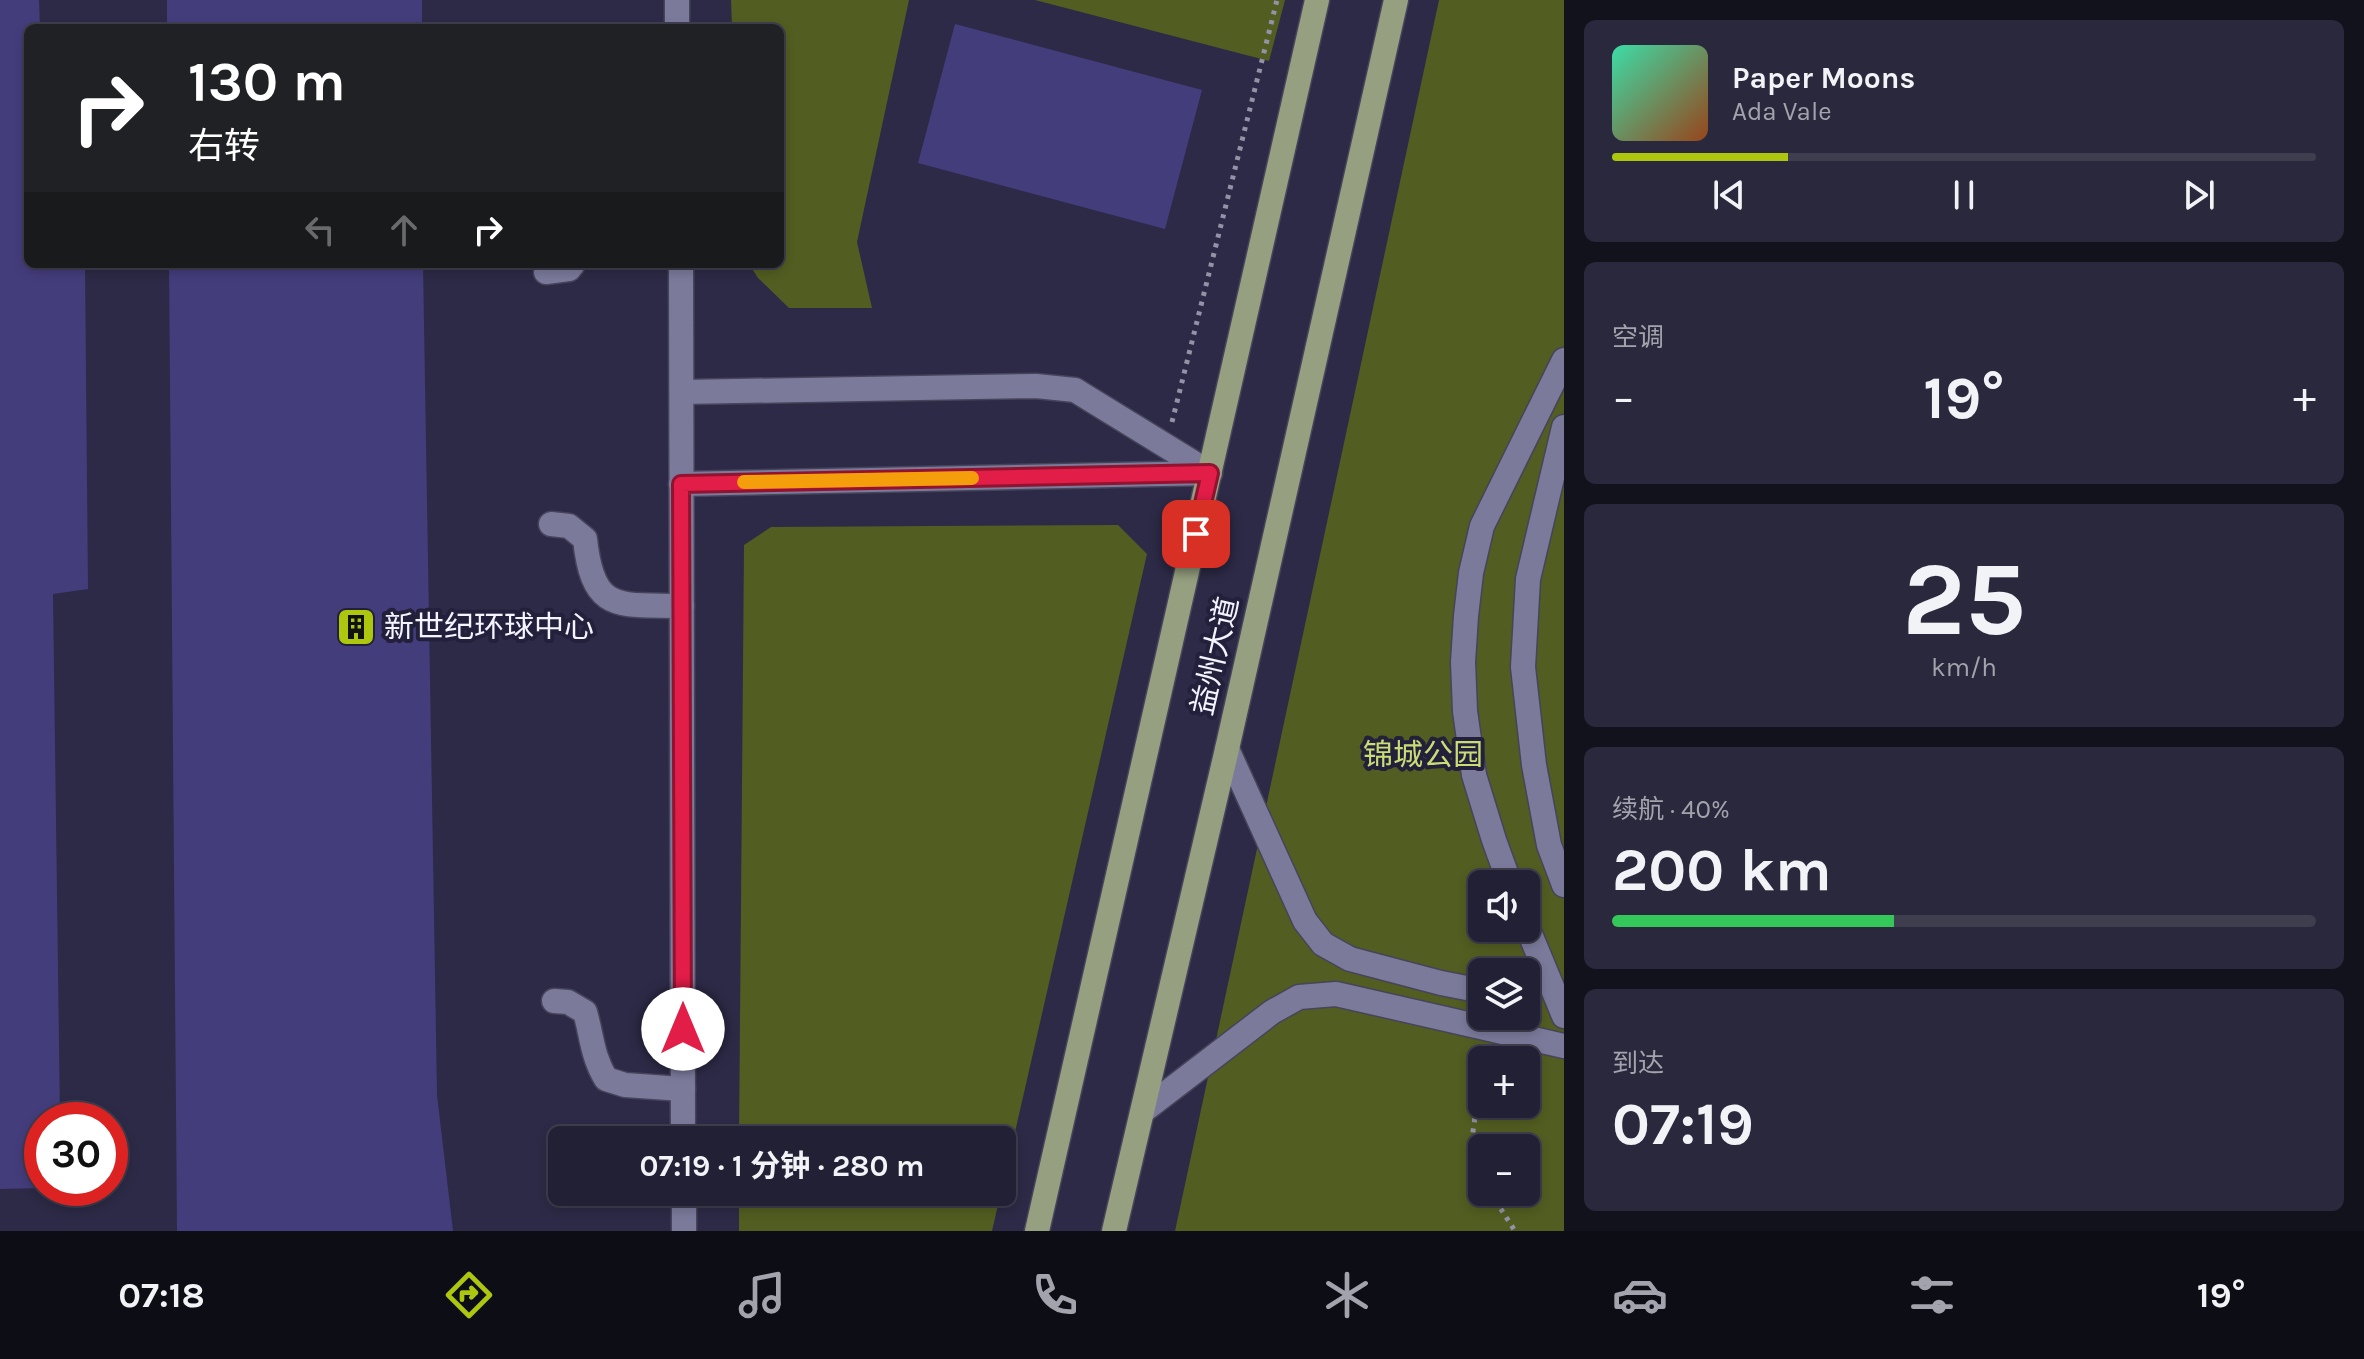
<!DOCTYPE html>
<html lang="zh">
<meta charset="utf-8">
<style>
body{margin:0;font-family:Karla,"Noto Sans SC",sans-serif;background:#29283c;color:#f1f3f6;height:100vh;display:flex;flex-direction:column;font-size:30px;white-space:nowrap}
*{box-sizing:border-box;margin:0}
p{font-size:26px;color:#a2a3ac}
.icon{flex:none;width:44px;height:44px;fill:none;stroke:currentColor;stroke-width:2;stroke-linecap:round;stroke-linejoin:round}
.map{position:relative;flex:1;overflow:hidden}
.side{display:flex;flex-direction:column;gap:20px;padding:20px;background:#12121d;width:800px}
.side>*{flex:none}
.banner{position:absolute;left:24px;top:24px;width:760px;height:244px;border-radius:12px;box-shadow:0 4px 12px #0003,0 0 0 2px #3e3e4f;background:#202124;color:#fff;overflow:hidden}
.tools{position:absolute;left:1468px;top:870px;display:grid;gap:16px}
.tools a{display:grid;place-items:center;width:72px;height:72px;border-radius:12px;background:#212034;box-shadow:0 4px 12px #0003,0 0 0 2px #3e3e4f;font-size:40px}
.speed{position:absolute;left:24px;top:1102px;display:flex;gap:16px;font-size:40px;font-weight:700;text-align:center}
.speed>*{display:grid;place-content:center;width:104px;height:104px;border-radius:50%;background:#212034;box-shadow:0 4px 12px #0003,0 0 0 2px #3e3e4f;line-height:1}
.speed .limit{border:12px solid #d22;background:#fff;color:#111}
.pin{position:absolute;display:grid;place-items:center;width:68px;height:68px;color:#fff;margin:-34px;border-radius:16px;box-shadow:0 4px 12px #0006}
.me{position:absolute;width:88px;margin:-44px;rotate:0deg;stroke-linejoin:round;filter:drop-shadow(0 0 6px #0008)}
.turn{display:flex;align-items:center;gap:28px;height:168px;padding:0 32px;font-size:36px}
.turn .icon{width:104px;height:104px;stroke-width:2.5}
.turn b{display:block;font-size:56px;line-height:68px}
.lanes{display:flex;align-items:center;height:76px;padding:0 32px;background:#0003;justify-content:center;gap:40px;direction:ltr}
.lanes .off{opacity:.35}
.big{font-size:60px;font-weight:700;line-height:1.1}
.side .card{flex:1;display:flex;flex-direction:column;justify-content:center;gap:12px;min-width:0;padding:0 28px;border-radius:12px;background:#29283c}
.side .dial{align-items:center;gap:0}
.dial b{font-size:104px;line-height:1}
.song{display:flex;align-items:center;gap:24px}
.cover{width:96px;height:96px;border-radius:12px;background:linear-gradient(135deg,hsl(160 70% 55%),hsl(20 70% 35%))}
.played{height:8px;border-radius:4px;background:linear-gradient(90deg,#adc60e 25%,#3e3e4f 25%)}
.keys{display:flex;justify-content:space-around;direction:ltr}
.heat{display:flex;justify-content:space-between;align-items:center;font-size:44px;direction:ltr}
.charge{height:12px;border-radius:6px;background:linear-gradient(90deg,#34c759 40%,#3e3e4f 0)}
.trip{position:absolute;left:548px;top:1126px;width:468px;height:80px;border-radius:12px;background:#212034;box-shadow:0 4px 12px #0003,0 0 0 2px #3e3e4f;font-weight:700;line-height:80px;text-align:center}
.tabs{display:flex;height:128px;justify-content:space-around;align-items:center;background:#0d0d15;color:#a2a3ac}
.tabs .icon{width:56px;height:56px}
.tabs .selected{color:#adc60e}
.tabs b{font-size:36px;color:#f1f3f6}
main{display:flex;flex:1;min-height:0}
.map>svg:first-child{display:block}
</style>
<main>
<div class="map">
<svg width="1564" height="1231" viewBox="0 0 1564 1231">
<rect width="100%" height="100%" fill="#2c2a46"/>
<g fill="#525d21" fill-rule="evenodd">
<polygon points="731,0 909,0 857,242 872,308 789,308 758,278 749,264 780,264 780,28 732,28"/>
<polygon points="1035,0 1285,0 1269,61"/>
<path d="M1439,0h125v1231h-389zM1482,884h44v44h-44zM1482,972h44v44h-44zM1482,1060h44v44h-44zM1482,1148h44v44h-44z"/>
<polygon points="1118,525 1147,554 1002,1189 1002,1140 739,1140 744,545 771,527"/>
<polygon points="739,1192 1001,1192 992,1231 739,1231"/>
</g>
<g fill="#443d7c">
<polygon points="0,0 39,0 40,28 28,28 28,264 85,264 88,589 53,594 60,1120 42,1120 42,1188 0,1189"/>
<rect x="167" y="0" width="255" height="28"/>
<polygon points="955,24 1202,90 1165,229 918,163"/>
<polygon points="169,264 423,264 437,1095 453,1231 177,1231"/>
</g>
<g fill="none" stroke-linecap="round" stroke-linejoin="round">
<g stroke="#46445a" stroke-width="27">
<g id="minor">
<polyline points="677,0 677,28"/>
<polyline points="681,264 683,1140"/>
<polyline points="546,272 569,269 573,264"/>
<polyline points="683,392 1036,386 1075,390 1210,473"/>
<polyline points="1564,427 1528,579 1523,667 1534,765 1549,845 1564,885"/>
<polyline points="681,484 1210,473"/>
<path d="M551,524l18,2 16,13c8,75 33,65 97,67"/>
<polyline points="1227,749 1305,921 1323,944 1350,959 1441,983 1482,991"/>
<polyline points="1510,884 1494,840 1474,775 1465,711 1463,662 1466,616 1471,573 1482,526 1564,360"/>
<polyline points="1526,924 1564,1016"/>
<path d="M554,1001l14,1 17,10c7,24 7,44 21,67l19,6 58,4"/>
<polyline points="1143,1111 1272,1012 1299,997 1336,994 1564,1046"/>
<polyline points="684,1192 684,1231"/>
</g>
</g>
<g stroke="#46445a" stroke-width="27">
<g id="major">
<polyline points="1037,1231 1317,0"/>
<polyline points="1114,1231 1227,749 1396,0"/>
</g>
</g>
<g stroke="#9392a6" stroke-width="5" stroke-dasharray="4 6" stroke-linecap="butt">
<polyline points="1172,422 1277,0"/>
<polyline points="1482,1069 1472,1138 1482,1173"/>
<polyline points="1490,1192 1515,1231"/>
</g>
<use href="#minor" stroke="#7b7a9b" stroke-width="24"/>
<use href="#major" stroke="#969f7f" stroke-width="24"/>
</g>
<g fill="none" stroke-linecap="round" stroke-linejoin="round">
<g stroke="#92132f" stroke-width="20">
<polyline id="route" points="683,1029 681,484 1210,473 1196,534"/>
</g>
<use href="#route" stroke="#e11d48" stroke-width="14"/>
<polyline stroke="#f59e0b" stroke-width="14" points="744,482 972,478"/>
</g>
<defs>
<g id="building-square" transform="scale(2)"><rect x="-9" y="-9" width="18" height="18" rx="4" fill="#adc60e" stroke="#22203b"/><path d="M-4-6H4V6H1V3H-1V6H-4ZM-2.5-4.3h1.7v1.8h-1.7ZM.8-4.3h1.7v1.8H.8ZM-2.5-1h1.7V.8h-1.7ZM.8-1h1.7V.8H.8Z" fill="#111"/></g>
</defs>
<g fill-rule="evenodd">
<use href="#building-square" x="356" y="627"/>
</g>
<g text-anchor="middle" stroke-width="8" stroke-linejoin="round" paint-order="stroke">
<g font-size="30" fill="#f3f4ff" stroke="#22203b" text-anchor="start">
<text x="384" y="637">新世纪环球中心</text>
</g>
<g font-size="30" fill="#f3f4ff" stroke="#22203b">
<text transform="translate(1215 656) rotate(-77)" y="10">益州大道</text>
</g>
<g font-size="30" fill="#c9dd74" stroke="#22203b">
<text x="1423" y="765">锦城公园</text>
</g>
</g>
</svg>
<div class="tools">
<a><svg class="icon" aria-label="sound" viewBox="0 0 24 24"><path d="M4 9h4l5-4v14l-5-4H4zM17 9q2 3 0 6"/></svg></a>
<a><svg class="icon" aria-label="layers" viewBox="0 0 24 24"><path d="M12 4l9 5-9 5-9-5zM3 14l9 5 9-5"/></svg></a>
<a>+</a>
<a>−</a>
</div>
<div class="speed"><div class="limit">30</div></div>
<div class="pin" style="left:1196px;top:534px;background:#d93025"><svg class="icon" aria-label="arrive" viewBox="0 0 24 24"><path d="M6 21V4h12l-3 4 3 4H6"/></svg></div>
<svg class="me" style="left:683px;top:1029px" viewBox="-20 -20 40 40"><circle r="19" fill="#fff"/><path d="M0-13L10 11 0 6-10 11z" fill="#e11d48"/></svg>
<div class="trip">07:19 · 1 分钟 · 280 m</div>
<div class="banner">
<div class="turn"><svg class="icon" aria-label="right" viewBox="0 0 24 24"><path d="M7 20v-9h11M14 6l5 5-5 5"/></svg><div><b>130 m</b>右转</div></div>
<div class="lanes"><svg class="icon off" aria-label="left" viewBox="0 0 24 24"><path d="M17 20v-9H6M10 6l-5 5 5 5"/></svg><svg class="icon off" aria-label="ahead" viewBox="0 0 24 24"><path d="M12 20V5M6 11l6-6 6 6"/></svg><svg class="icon" aria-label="right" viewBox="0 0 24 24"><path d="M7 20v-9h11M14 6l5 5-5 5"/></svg></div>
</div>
</div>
<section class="side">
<div class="card">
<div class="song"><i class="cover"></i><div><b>Paper Moons</b><p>Ada Vale</p></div></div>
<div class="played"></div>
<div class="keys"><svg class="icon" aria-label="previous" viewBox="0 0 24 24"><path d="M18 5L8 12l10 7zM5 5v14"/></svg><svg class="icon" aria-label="pause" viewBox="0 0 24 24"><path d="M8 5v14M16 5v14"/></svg><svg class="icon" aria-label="next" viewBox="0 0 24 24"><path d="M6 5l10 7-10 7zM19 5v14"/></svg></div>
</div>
<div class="card"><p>空调</p>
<div class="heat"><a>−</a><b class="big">19°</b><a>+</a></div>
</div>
<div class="card dial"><b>25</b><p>km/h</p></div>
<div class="card"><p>续航 · 40%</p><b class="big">200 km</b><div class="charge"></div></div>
<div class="card"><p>到达</p><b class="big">07:19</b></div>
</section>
</main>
<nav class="tabs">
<b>07:18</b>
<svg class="icon selected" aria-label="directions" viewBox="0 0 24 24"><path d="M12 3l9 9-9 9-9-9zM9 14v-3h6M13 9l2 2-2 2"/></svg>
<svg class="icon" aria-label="music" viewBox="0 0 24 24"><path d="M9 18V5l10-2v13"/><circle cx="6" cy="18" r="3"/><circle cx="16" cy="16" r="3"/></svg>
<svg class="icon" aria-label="phone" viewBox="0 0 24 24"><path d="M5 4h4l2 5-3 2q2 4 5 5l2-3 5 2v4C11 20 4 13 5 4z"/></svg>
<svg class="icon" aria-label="climate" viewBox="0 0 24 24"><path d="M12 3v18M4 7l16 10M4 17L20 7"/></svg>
<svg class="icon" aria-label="car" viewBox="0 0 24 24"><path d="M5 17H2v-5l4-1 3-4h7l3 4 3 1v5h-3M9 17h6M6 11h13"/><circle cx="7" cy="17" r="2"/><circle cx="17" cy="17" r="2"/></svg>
<svg class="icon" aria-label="filters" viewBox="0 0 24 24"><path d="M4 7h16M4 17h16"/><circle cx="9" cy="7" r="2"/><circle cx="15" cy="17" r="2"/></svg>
<b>19°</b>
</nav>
